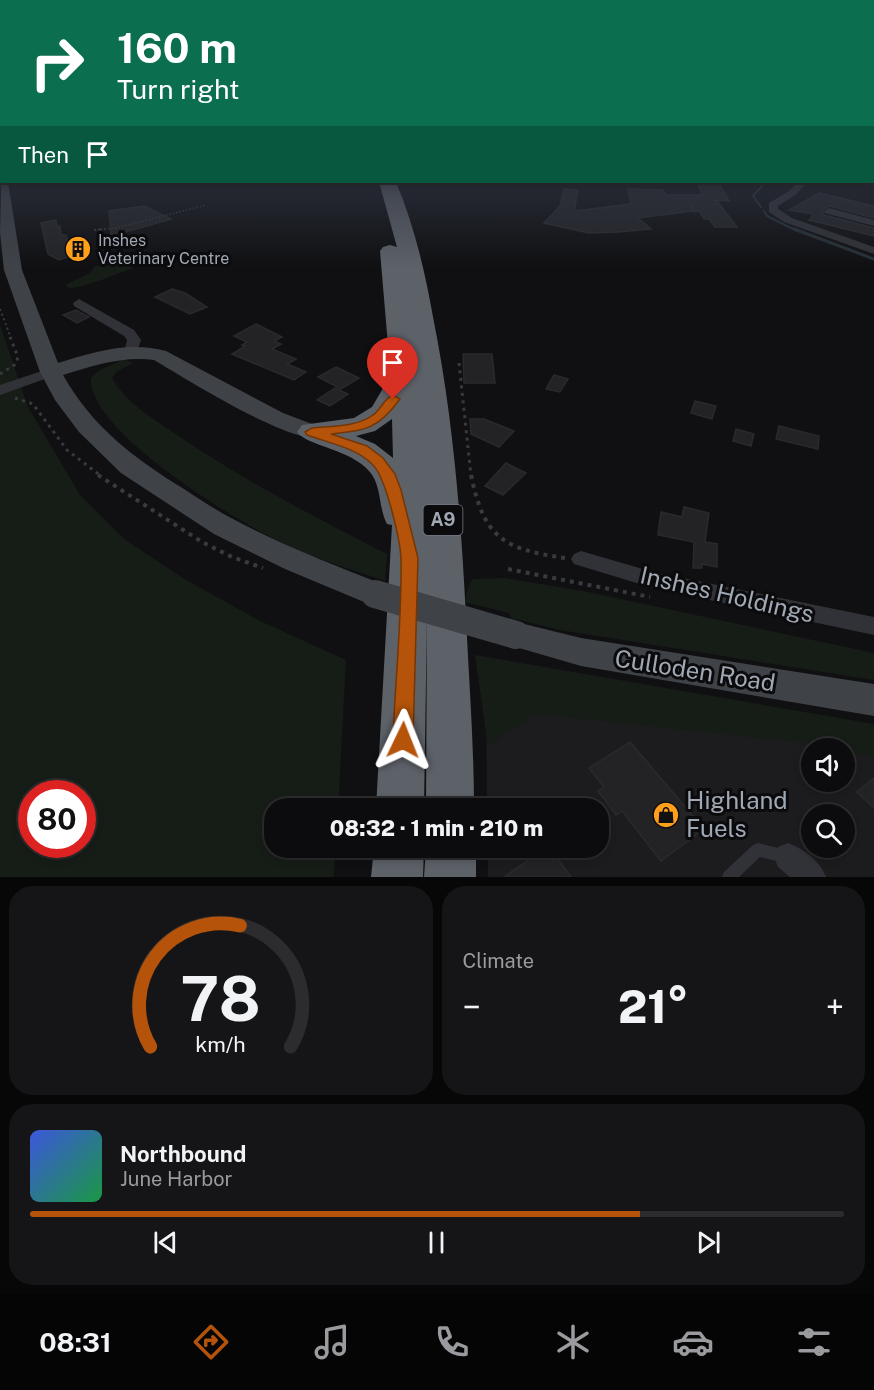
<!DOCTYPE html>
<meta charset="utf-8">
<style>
body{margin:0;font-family:"Public Sans",sans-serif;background:#151517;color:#f1f3f6;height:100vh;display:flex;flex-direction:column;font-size:22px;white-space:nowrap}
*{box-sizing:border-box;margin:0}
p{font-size:20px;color:#9a9b9e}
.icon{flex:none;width:33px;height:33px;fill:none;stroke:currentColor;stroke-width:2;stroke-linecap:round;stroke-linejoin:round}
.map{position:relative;height:877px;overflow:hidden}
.panel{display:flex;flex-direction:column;gap:9px;padding:9px;background:#070708;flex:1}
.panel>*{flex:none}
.top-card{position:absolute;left:0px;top:0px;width:874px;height:183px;box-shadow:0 3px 9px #0003,0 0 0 2px #2c2c2e;background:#0b6e4f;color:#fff;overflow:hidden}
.buttons{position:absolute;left:801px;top:738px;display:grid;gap:12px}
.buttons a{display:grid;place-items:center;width:54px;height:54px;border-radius:50%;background:#0c0c0e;box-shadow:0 3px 9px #0003,0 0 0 2px #2c2c2e;font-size:30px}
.speed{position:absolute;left:18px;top:780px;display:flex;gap:12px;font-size:30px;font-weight:700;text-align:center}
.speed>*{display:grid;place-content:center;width:78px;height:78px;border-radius:50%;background:#0c0c0e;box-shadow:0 3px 9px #0003,0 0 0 2px #2c2c2e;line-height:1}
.speed .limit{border:9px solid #d22;background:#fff;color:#111}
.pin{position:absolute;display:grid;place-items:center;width:51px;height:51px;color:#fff;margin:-62px -26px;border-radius:50% 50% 50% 0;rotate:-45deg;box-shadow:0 0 6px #0007}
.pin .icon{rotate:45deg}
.me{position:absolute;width:66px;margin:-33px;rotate:2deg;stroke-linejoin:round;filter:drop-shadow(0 0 4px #0008)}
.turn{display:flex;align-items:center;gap:21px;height:126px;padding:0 18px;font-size:27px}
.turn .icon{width:78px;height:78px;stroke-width:2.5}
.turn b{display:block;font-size:42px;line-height:51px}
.then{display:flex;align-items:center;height:57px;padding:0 18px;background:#0003;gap:12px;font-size:22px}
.big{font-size:45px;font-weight:800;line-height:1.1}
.panel .widget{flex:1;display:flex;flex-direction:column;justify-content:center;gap:9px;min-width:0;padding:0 21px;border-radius:24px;background:#151517}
.panel .dial{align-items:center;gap:0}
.dial svg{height:156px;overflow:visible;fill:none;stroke:#2c2c2e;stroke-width:7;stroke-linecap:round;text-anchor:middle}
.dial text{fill:#f1f3f6;stroke:none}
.song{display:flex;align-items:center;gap:18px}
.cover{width:72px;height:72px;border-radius:9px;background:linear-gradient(135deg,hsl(230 70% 55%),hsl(140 70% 35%))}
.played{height:6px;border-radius:3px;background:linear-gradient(90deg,#b45309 75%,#2c2c2e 75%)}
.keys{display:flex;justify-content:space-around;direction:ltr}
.heat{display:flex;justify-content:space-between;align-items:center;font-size:33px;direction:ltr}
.panel .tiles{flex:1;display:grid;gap:9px;grid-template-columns:1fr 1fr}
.widget:last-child{grid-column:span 2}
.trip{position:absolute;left:264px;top:798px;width:345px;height:60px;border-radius:24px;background:#0c0c0e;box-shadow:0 3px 9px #0003,0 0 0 2px #2c2c2e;font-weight:800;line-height:60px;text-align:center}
.menu{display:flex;height:96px;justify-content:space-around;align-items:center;background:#050506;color:#9a9b9e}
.menu .icon{width:42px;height:42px}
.menu .selected{color:#b45309}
.menu b{font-size:27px;color:#f1f3f6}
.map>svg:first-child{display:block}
</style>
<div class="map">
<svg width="874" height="877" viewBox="0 0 874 877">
<rect width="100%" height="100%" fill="#101012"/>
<path fill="#1c1c1f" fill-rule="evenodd" d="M486,675l388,54v148h-386v-29h110v-40h-111zM812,748h32v34h-32zM812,814h32v34h-32z"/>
<g fill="#161d17" fill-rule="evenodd">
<path d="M118,260l19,4 -2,3c-19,7 -47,20 -66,21l-4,-3 25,-12 4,-6z"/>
<path d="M0,325l28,82 52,88 44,44 62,41 74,41 86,39 -8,148h-64v40h61l-1,29h-334zM32,794h50v50h-50z"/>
<path d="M124,359l9,4 -17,9 -4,6c14,25 42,41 65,57 66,45 138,82 210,119l-2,27c-34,-12 -70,-22 -103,-38 -45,-22 -194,-111 -191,-165l7,-7z"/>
<polygon points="504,578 583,591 874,653 874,680 560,630 511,618 509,613 465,602 468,588 472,579"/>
<polygon points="475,655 874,724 874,758 822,745 536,714 488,746"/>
</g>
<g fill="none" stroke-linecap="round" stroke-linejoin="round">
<g stroke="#263036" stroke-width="2">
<polyline points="761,207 753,196 762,186"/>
<polyline points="764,211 767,216 797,231"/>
</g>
<polyline stroke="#263036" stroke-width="3" points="794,229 874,259"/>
</g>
<g fill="#232326" stroke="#2a2a2e" stroke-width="1.5">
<polygon points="718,182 729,201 716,200 737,227 715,227 709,219 704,219 700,212 692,211 638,218 651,229 618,232 589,233 544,223 560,206 564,189 578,190 574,211 631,204 628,189 663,190 666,195 703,195 697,184"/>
<polygon points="819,193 874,206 874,218 830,206 822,210 824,215 874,228 874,236 809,220 814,214 789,210"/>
<polygon points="144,206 171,219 111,236 109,211"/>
<polygon points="56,220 57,227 60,226 61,235 66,235 71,256 59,260 48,254 41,223"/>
<polygon points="172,289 185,293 207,307 190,314 155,297"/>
<polygon points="76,310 89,317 77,323 63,315"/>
<polygon points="256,324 282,337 274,341 281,344 272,349 296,359 287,364 306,372 294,380 232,354 245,346 242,345 247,342 234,336"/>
<polygon points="463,354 492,354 495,383 464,383"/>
<polygon points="336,367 359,378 341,389 318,377"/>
<polygon points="554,375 568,379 560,392 546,389"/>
<polygon points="335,388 348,394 330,406 317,400"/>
<polygon points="695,401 716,406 712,419 691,413"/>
<polygon points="470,419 484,419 514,431 499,447 471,434"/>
<polygon points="779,426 819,436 818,449 776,439"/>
<polygon points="736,429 754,434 751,446 733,441"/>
<polygon points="506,463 526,473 503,495 485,486"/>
<polygon points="684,507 709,513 705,542 717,544 717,567 702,564 702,568 693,568 694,542 658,535 661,512 682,517"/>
<polygon points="630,742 704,829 661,861 622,811 616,815 598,791 604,787 589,768"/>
<polygon points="874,778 874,808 857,792"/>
<polygon points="546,848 550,848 571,877 504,877"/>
</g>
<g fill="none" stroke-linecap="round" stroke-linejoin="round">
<g stroke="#373a3e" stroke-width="1.5" stroke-dasharray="1.5 2" stroke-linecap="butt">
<polyline points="692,207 695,214"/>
<polyline points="94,230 116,228 206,205"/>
</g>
<g stroke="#373a3e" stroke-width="2" stroke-dasharray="2 3" stroke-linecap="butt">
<polyline points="94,230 105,229"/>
<polyline points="0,309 11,338"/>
</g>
<g stroke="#373a3e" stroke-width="3" stroke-dasharray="3 4.5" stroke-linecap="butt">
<polyline points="459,363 471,476"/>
<polyline points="0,374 16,364 18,357 10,337"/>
<polyline points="15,398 33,404 67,450 101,476"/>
</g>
<g stroke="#373a3e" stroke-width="4" stroke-dasharray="4 5" stroke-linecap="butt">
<polyline points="98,475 202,542 232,557 263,568"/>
<path d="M471,475c13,63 32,74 94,83"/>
<polyline points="508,569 650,597"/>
</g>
<polygon fill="#313237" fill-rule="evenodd" points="758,843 790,851 792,856 790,861 785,863 760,857 739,877 722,877 724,872 753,845"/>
<g fill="#313237" fill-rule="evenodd">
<rect x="873" y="168" width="1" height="6"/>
<polygon points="798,182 808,182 795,195 778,206 778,209 792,218 874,247 874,254 784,222 769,212 769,203 789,191"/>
<polygon points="829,208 874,220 874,226 825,213 824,211"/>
<polygon points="79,299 134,330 141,340 136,355 131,356 124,352 127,340 124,336 74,306 73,303"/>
<polygon points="51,368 58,372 56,375 0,395 0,385"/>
<polygon points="581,551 653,572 874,617 874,635 653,588 574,564 571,559 574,554"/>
<path d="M788,843c16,6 32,18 38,34h-36l-12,-10 -4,-10 4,-10z"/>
</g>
<g fill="#3f4247" fill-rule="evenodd">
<path d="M2,155v27h6l14,88 36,93c36,-11 71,-22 108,-12l117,62 37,14 4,5 -4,5c-30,8 -135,-59 -166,-77 -32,-4 -61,6 -91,15 30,53 71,83 121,114 17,11 33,22 51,31 48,26 100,45 151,66l4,8 -4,8 -11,4 -11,-4 -79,-33 -71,-35 -93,-61 -42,-41 -24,-32 -15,-28 -36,-102 -4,-38z"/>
<polygon points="516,622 581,638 874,684 874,716 581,666 505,644 500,635 505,626"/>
</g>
<g fill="#5d6168" fill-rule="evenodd">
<path d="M379,182h17c18,43 29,89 37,135 20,99 28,200 33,301 3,63 8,127 8,190h-48l1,-191 -3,191h-48l16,-283 -5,-1c-9,-17 -5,-39 -18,-53 -19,-22 -62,-25 -72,-39l5,-7 52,-7 18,-11 10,-17 8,-21 -10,-118 3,-4 7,-2 7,2zM392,419l1,39 -18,-14 -19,-8 19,-5z"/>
<polygon points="374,848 424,848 423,877 371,877"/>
<polygon points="426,848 476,848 476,877 424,877"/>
</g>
<polyline stroke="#3f4247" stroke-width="28" points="375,594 516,635"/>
</g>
<linearGradient id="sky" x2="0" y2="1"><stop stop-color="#09090a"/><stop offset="0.54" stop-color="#313744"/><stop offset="1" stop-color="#313744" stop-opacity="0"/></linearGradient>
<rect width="874" height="268" fill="url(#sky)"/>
<path fill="#b45309" stroke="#753606" stroke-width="1.5" d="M393,395l7,4c-22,30 -33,31 -69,35l36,12 16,12 12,16 6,16 17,68 -5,182 -3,7 -7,3 -7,-3 -3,-7c2,-59 9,-120 8,-179 0,-19 -15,-83 -28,-96 -16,-17 -44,-22 -66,-30l-2,-3 7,-4c19,-2 45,-1 61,-13 8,-5 11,-17 20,-20z"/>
<defs>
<g id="building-disc" transform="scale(1.35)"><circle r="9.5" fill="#ff9f1b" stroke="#0b0b0d"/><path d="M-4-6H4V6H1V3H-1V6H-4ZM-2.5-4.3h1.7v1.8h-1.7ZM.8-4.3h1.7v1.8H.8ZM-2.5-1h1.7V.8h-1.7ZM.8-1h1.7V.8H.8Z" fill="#111"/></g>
<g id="shop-disc" transform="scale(1.35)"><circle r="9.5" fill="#ff9f1b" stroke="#0b0b0d"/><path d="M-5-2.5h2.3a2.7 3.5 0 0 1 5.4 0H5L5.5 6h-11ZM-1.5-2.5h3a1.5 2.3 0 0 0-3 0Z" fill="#111"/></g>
</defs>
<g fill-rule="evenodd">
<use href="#building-disc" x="78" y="249"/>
<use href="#shop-disc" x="666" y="815"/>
</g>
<g text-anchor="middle" stroke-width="6" stroke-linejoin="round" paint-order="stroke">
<g font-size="16" fill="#a0a8b4" stroke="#0b0b0d" text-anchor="start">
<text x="98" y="246">Inshes<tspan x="98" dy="18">Veterinary Centre</tspan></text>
</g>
<rect fill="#0b0b0d" stroke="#737982" stroke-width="1.5" x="423.5" y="505" width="39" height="30" rx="4.5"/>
<g font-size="18" font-weight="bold" fill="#a0a8b4">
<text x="443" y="526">A9</text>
</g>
<g font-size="24" fill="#a0a8b4" stroke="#0b0b0d">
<text transform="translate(727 595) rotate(13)" y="8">Inshes Holdings</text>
<text transform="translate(695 671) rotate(9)" y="8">Culloden Road</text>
</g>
<g font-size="24" fill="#a0a8b4" stroke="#0b0b0d" text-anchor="start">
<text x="686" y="809">Highland<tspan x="686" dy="28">Fuels</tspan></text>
</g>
</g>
</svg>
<div class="buttons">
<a><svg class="icon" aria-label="sound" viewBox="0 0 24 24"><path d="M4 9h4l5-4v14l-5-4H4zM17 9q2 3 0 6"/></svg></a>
<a><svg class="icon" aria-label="search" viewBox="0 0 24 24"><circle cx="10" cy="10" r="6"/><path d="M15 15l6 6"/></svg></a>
</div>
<div class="speed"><div class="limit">80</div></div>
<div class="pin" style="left:393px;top:399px;background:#d93025"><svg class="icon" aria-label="arrive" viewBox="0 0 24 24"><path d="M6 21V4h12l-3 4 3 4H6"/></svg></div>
<svg class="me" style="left:403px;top:740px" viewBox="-20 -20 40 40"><path d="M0-17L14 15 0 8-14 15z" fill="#b45309" stroke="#fff" stroke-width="4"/></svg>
<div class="trip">08:32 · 1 min · 210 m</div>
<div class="top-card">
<div class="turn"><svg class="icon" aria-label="right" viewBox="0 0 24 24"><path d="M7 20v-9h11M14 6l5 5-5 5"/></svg><div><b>160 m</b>Turn right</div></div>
<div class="then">Then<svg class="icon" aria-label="arrive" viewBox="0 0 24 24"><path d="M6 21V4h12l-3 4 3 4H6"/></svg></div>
</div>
</div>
<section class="panel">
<div class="tiles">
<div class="widget dial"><svg viewBox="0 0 100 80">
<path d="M14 69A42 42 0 1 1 86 69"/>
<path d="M14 69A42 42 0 0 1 60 7" stroke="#b45309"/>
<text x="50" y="56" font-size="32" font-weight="700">78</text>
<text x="50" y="72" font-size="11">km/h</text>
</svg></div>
<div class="widget"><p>Climate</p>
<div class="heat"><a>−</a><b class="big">21°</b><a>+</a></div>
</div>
<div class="widget">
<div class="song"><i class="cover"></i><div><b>Northbound</b><p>June Harbor</p></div></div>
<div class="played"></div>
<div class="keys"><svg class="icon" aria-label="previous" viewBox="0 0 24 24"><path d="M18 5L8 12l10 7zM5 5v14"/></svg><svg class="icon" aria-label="pause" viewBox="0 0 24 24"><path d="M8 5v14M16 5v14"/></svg><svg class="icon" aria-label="next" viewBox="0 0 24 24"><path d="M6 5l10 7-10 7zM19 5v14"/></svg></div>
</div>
</div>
</section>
<nav class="menu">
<b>08:31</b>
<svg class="icon selected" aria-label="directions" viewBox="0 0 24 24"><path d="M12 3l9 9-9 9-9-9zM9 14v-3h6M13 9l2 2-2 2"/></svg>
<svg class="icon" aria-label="music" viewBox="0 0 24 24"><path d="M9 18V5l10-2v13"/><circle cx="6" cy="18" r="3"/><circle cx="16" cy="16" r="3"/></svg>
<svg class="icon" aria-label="phone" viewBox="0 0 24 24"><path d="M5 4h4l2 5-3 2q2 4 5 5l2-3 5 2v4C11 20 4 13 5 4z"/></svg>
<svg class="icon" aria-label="climate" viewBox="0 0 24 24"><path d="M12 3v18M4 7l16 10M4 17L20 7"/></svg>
<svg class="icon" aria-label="car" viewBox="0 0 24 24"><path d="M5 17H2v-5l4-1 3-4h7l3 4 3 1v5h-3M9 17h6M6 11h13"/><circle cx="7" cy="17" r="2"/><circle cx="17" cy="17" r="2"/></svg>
<svg class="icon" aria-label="filters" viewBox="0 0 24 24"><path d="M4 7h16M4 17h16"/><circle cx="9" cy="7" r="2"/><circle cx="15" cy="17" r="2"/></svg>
</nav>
